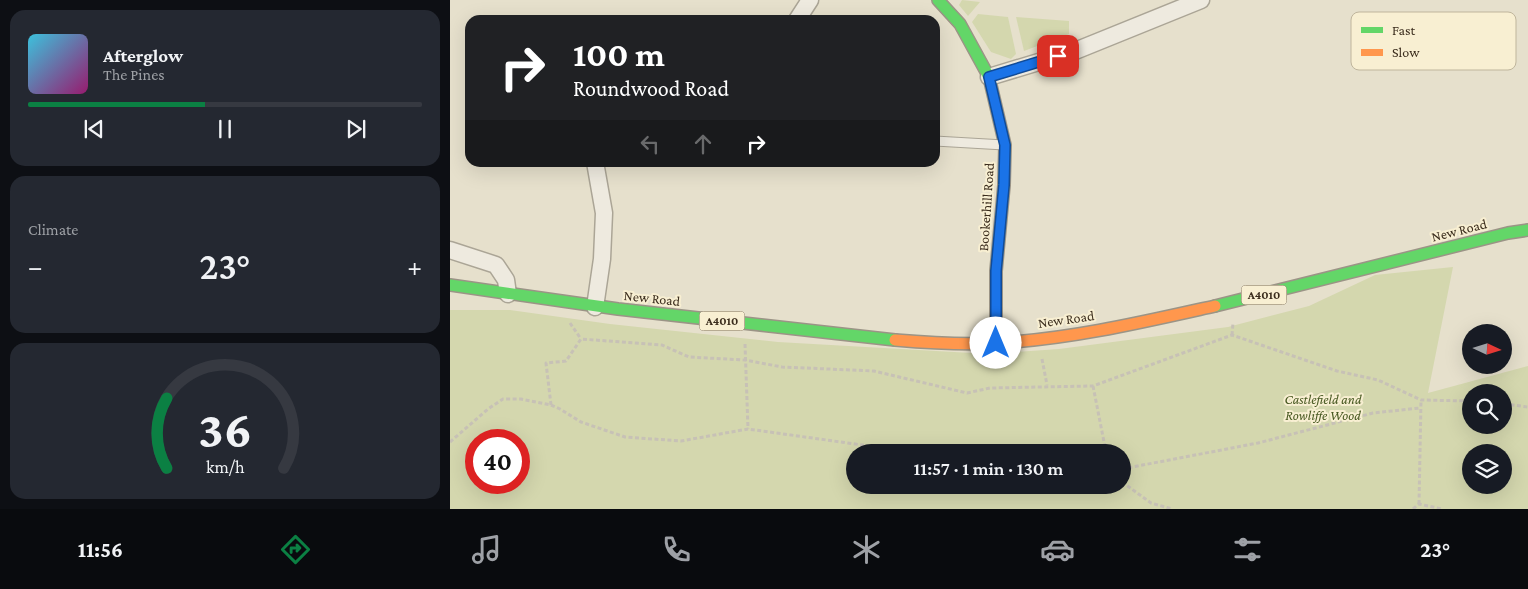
<!DOCTYPE html>
<meta charset="utf-8">
<style>
body{margin:0;font-family:"Crimson Pro",serif;background:#242831;color:#f1f3f6;height:100vh;display:flex;flex-direction:column;font-size:19px;white-space:nowrap}
*{box-sizing:border-box;margin:0}
p{font-size:16px;color:#9ea1a6}
.icon{flex:none;width:28px;height:28px;fill:none;stroke:currentColor;stroke-width:2;stroke-linecap:round;stroke-linejoin:round}
.map{position:relative;flex:1;overflow:hidden}
.side{display:flex;flex-direction:column;gap:10px;padding:10px;background:#0d0f14;width:450px}
.side>*{flex:none}
.top-card{position:absolute;left:15px;top:15px;width:475px;height:152px;border-radius:15px;box-shadow:0 5px 20px #0002;background:#202124;color:#fff;overflow:hidden}
.needle{width:32px;rotate:94deg}
.controls{position:absolute;left:1012px;top:324px;display:grid;gap:10px}
.controls a{display:grid;place-items:center;width:50px;height:50px;border-radius:50%;background:#171b24;box-shadow:0 5px 20px #0002;font-size:25px}
.speed{position:absolute;left:15px;top:429px;display:flex;gap:10px;font-size:25px;font-weight:700;text-align:center}
.speed>*{display:grid;place-content:center;width:65px;height:65px;border-radius:50%;background:#171b24;box-shadow:0 5px 20px #0002;line-height:1}
.speed .limit{border:8px solid #d22;background:#fff;color:#111}
.pin{position:absolute;display:grid;place-items:center;width:42px;height:42px;color:#fff;margin:-21px;border-radius:10px;box-shadow:0 2px 8px #0006}
.me{position:absolute;width:55px;margin:-28px;rotate:0deg;stroke-linejoin:round;filter:drop-shadow(0 0 4px #0008)}
.turn{display:flex;align-items:center;gap:18px;height:105px;padding:0 25px;font-size:22px}
.turn .icon{width:65px;height:65px;stroke-width:2.5}
.turn b{display:block;font-size:35px;line-height:42px}
.lanes{display:flex;align-items:center;height:48px;padding:0 25px;background:#0003;justify-content:center;gap:25px;direction:ltr}
.lanes .off{opacity:.35}
.big{font-size:38px;font-weight:600;line-height:1.1}
.side .widget{flex:1;display:flex;flex-direction:column;justify-content:center;gap:8px;min-width:0;padding:0 18px;border-radius:15px;background:#242831}
.side .dial{align-items:center;gap:0}
.dial svg{height:130px;overflow:visible;fill:none;stroke:#363941;stroke-width:7;stroke-linecap:round;text-anchor:middle}
.dial text{fill:#f1f3f6;stroke:none}
.song{display:flex;align-items:center;gap:15px}
.cover{width:60px;height:60px;border-radius:8px;background:linear-gradient(135deg,hsl(190 70% 55%),hsl(320 70% 35%))}
.played{height:5px;border-radius:2px;background:linear-gradient(90deg,#0b8043 45%,#363941 45%)}
.keys{display:flex;justify-content:space-around;direction:ltr}
.heat{display:flex;justify-content:space-between;align-items:center;font-size:28px;direction:ltr}
.trip{position:absolute;left:396px;top:444px;width:285px;height:50px;border-radius:25px;background:#171b24;box-shadow:0 5px 20px #0002;font-weight:600;line-height:50px;text-align:center}
.tab-bar{display:flex;height:80px;justify-content:space-around;align-items:center;background:#090b0e;color:#9ea1a6}
.tab-bar .icon{width:35px;height:35px}
.tab-bar .current{color:#0b8043}
.tab-bar b{font-size:22px;color:#f1f3f6}
main{display:flex;flex:1;min-height:0}
.map>svg:first-child{display:block}
</style>
<main>
<section class="side">
<div class="widget">
<div class="song"><i class="cover"></i><div><b>Afterglow</b><p>The Pines</p></div></div>
<div class="played"></div>
<div class="keys"><svg class="icon" aria-label="previous" viewBox="0 0 24 24"><path d="M18 5L8 12l10 7zM5 5v14"/></svg><svg class="icon" aria-label="pause" viewBox="0 0 24 24"><path d="M8 5v14M16 5v14"/></svg><svg class="icon" aria-label="next" viewBox="0 0 24 24"><path d="M6 5l10 7-10 7zM19 5v14"/></svg></div>
</div>
<div class="widget"><p>Climate</p>
<div class="heat"><a>−</a><b class="big">23°</b><a>+</a></div>
</div>
<div class="widget dial"><svg viewBox="0 0 100 80">
<path d="M14 69A42 42 0 1 1 86 69"/>
<path d="M14 69A42 42 0 0 1 14 26" stroke="#0b8043"/>
<text x="50" y="56" font-size="32" font-weight="700">36</text>
<text x="50" y="72" font-size="11">km/h</text>
</svg></div>
</section>
<div class="map">
<svg width="1078" height="509" viewBox="0 0 1078 509">
<rect width="100%" height="100%" fill="#e6e0cc"/>
<g fill="#d4d7ae" fill-rule="evenodd">
<polygon points="512,0 530,2 518,16 509,5"/>
<polygon points="528,14 558,17 566,54 561,59 541,52 522,22"/>
<polygon points="566,17 619,21 619,34 574,51"/>
<path d="M1003,267l-25,126 100,-27v143h-1078v-199h60l100,14 168,18 211,12 70,-5 169,-22 81,-21 66,-31zM1021,392h33v33h-33zM26,440h43v42h-43zM405,452h267v33h-267zM1021,452h33v33h-33z"/>
</g>
<g fill="none" stroke-linecap="round" stroke-linejoin="round">
<g stroke="#aba596" stroke-width="11">
<polyline id="lane" points="485,141 554,145"/>
</g>
<g stroke="#aba596" stroke-width="19">
<g id="street">
<polyline points="347,20 360,0"/>
<polyline points="539,77 625,51 751,0"/>
<polyline points="145,162 154,213 152,259 145,307"/>
<polyline points="0,250 46,265 56,280 58,294"/>
</g>
</g>
<g stroke="#9b9486" stroke-width="14">
<g id="fast">
<polyline points="488,0 510,24 539,77 555,145 554,185 546,271 546,343"/>
<polyline points="0,285 168,309 445,340"/>
<polyline points="765,306 1058,233 1078,230"/>
</g>
</g>
<g stroke="#9b9486" stroke-width="14">
<path id="slow" d="M445,340c35,3 69,5 103,3 73,-4 145,-21 217,-37"/>
</g>
<g stroke="#c7c1b6" stroke-width="3" stroke-dasharray="4 2.5" stroke-linecap="butt">
<polyline points="120,323 131,339"/>
<polyline points="782,335 783,323"/>
<polyline points="295,344 298,429"/>
<polyline points="592,359 597,385"/>
<polyline points="643,386 656,452"/>
<polyline points="1054,404 1078,407"/>
<polyline points="101,405 96,363 116,361 131,339 212,345 239,357 295,360 332,367 424,371 517,393 540,388 643,386 782,335 887,371 928,380 971,400 1021,401"/>
<polyline points="0,442 38,409 53,399 71,399 101,405 110,409 131,422 175,437 231,441 298,429 462,452"/>
<polyline points="672,469 808,443 923,413 970,408"/>
<polyline points="672,482 701,503 722,509"/>
<polyline points="969,504 971,400"/>
<polyline points="963,509 969,504 992,509"/>
</g>
<use href="#lane" stroke="#eeeadf" stroke-width="9"/>
<use href="#street" stroke="#eeeadf" stroke-width="16"/>
<use href="#fast" stroke="#63d668" stroke-width="11"/>
<use href="#slow" stroke="#ff974d" stroke-width="11"/>
</g>
<g fill="none" stroke-linecap="round" stroke-linejoin="round">
<g stroke="#114b97" stroke-width="12">
<polyline id="route" points="546,343 546,271 554,185 555,145 539,77 608,56"/>
</g>
<use href="#route" stroke="#1a73e8" stroke-width="9"/>
</g>
<g text-anchor="middle" stroke-width="4" stroke-linejoin="round" paint-order="stroke">
<g fill="#f8efd2" stroke="#746753" stroke-width="1">
<rect x="791.5" y="285.5" width="45" height="19" rx="4"/>
<rect x="249.5" y="311.5" width="45" height="19" rx="4"/>
</g>
<g font-size="12" font-weight="bold" fill="#3b2d1d">
<text x="814" y="299">A4010</text>
<text x="272" y="325">A4010</text>
</g>
<g font-size="14" fill="#3b2d1d" stroke="#f8efd2">
<text transform="translate(536 207) rotate(-86)" y="5">Bookerhill Road</text>
<text transform="translate(1009 230) rotate(-14)" y="5">New Road</text>
<text transform="translate(202 298) rotate(6)" y="5">New Road</text>
<text transform="translate(616 319) rotate(-8)" y="5">New Road</text>
</g>
<g font-size="14" font-style="italic" fill="#485922" stroke="#f8efd2">
<text x="873" y="404">Castlefield and<tspan x="873" dy="16">Rowliffe Wood</tspan></text>
</g>
</g>
<rect x="901" y="12" width="165" height="58" rx="8" fill="#f8efd2" stroke="#bfb59c" stroke-width="1"/>
<rect x="911" y="27" width="22" height="6" fill="#63d668"/>
<rect x="911" y="49" width="22" height="7" fill="#ff974d"/>
<g font-size="14" fill="#3b2d1d">
<text x="942" y="35">Fast</text>
<text x="942" y="57">Slow</text>
</g>
</svg>
<div class="controls">
<a><svg class="needle" viewBox="-14 -14 28 28"><path d="M0-13l5 13h-10z" fill="#e53935"/><path d="M0 13l5-13h-10z" fill="#9ea1a6"/></svg></a>
<a><svg class="icon" aria-label="search" viewBox="0 0 24 24"><circle cx="10" cy="10" r="6"/><path d="M15 15l6 6"/></svg></a>
<a><svg class="icon" aria-label="layers" viewBox="0 0 24 24"><path d="M12 4l9 5-9 5-9-5zM3 14l9 5 9-5"/></svg></a>
</div>
<div class="speed"><div class="limit">40</div></div>
<div class="pin" style="left:608px;top:56px;background:#d93025"><svg class="icon" aria-label="arrive" viewBox="0 0 24 24"><path d="M6 21V4h12l-3 4 3 4H6"/></svg></div>
<svg class="me" style="left:546px;top:343px" viewBox="-20 -20 40 40"><circle r="19" fill="#fff"/><path d="M0-13L10 11 0 6-10 11z" fill="#1a73e8"/></svg>
<div class="trip">11:57 · 1 min · 130 m</div>
<div class="top-card">
<div class="turn"><svg class="icon" aria-label="right" viewBox="0 0 24 24"><path d="M7 20v-9h11M14 6l5 5-5 5"/></svg><div><b>100 m</b>Roundwood Road</div></div>
<div class="lanes"><svg class="icon off" aria-label="left" viewBox="0 0 24 24"><path d="M17 20v-9H6M10 6l-5 5 5 5"/></svg><svg class="icon off" aria-label="ahead" viewBox="0 0 24 24"><path d="M12 20V5M6 11l6-6 6 6"/></svg><svg class="icon" aria-label="right" viewBox="0 0 24 24"><path d="M7 20v-9h11M14 6l5 5-5 5"/></svg></div>
</div>
</div>
</main>
<nav class="tab-bar">
<b>11:56</b>
<svg class="icon current" aria-label="directions" viewBox="0 0 24 24"><path d="M12 3l9 9-9 9-9-9zM9 14v-3h6M13 9l2 2-2 2"/></svg>
<svg class="icon" aria-label="music" viewBox="0 0 24 24"><path d="M9 18V5l10-2v13"/><circle cx="6" cy="18" r="3"/><circle cx="16" cy="16" r="3"/></svg>
<svg class="icon" aria-label="phone" viewBox="0 0 24 24"><path d="M5 4h4l2 5-3 2q2 4 5 5l2-3 5 2v4C11 20 4 13 5 4z"/></svg>
<svg class="icon" aria-label="climate" viewBox="0 0 24 24"><path d="M12 3v18M4 7l16 10M4 17L20 7"/></svg>
<svg class="icon" aria-label="car" viewBox="0 0 24 24"><path d="M5 17H2v-5l4-1 3-4h7l3 4 3 1v5h-3M9 17h6M6 11h13"/><circle cx="7" cy="17" r="2"/><circle cx="17" cy="17" r="2"/></svg>
<svg class="icon" aria-label="filters" viewBox="0 0 24 24"><path d="M4 7h16M4 17h16"/><circle cx="9" cy="7" r="2"/><circle cx="15" cy="17" r="2"/></svg>
<b>23°</b>
</nav>
